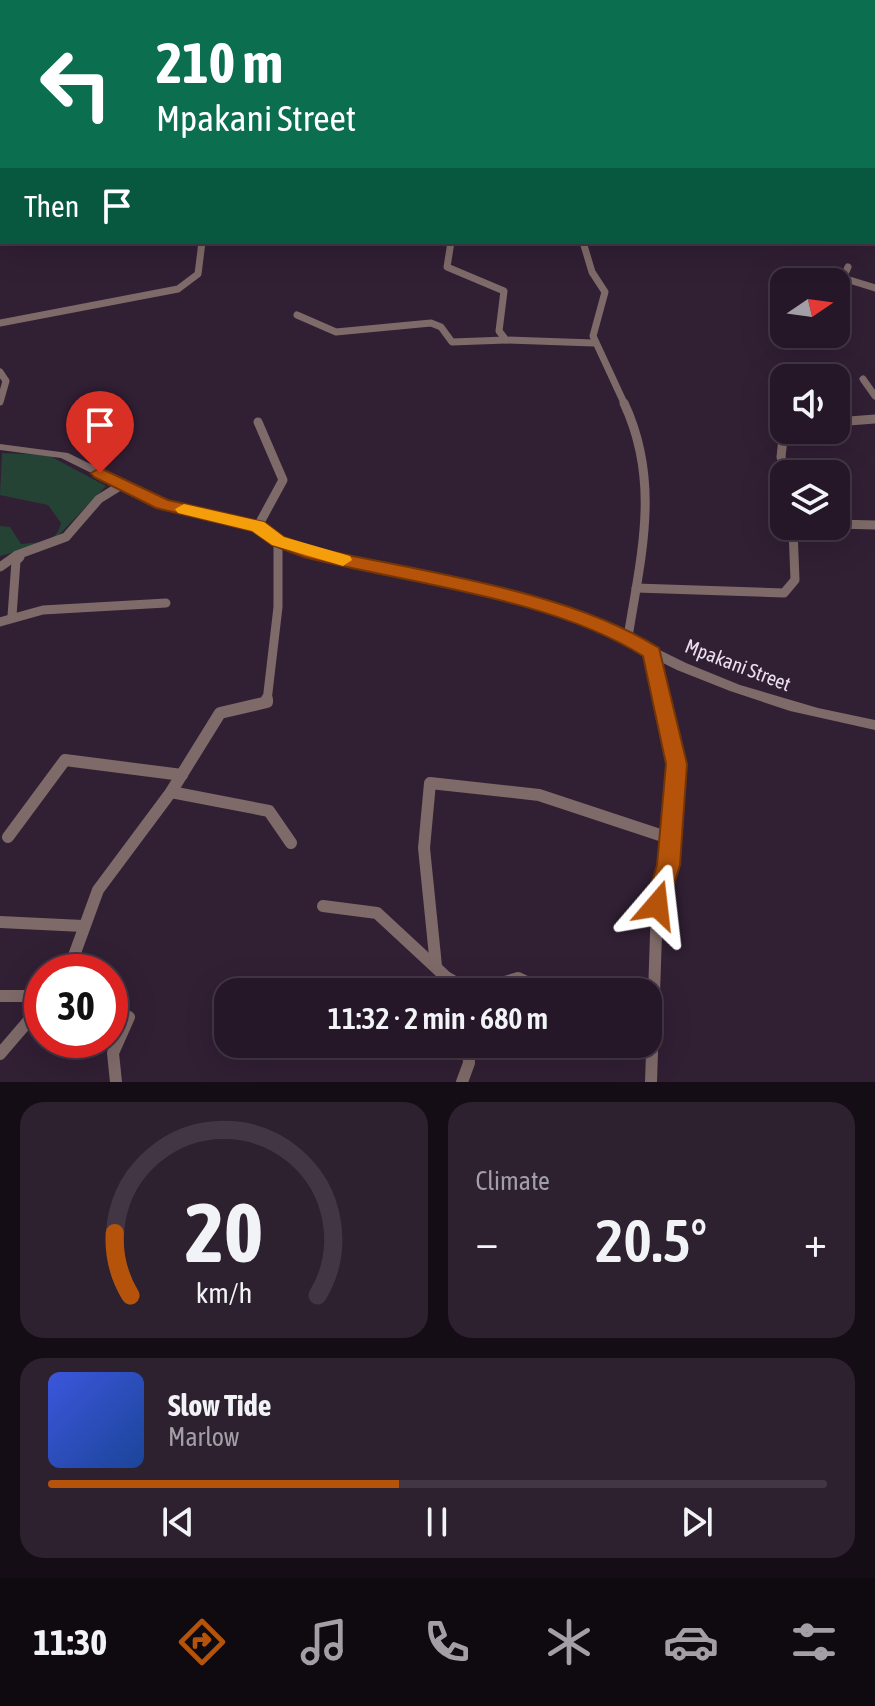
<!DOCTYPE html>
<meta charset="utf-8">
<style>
body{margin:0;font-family:"Asap Condensed",sans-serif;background:#2d202f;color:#f1f3f6;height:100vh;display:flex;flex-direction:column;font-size:30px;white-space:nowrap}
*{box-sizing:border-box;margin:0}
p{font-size:26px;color:#a39fa7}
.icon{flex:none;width:44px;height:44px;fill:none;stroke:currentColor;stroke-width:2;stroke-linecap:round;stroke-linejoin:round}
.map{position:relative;height:1082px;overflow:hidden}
.sheet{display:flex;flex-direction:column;gap:20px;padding:20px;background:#140d15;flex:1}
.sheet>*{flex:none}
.guide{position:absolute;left:0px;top:0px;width:876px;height:244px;box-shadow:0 8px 32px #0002,0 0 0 2px #423644;background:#0b6e4f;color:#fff;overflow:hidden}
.needle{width:52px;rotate:77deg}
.fabs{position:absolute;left:770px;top:268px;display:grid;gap:16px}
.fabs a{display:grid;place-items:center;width:80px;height:80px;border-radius:16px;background:#251727;box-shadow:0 8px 32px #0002,0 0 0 2px #423644;font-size:40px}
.speed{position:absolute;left:24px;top:954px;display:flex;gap:16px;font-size:40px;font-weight:700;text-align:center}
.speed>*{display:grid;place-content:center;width:104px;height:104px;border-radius:50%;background:#251727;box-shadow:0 8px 32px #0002,0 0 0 2px #423644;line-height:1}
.speed .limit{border:12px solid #d22;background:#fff;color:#111}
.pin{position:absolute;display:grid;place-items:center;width:68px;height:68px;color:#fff;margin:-82px -34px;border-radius:50% 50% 50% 0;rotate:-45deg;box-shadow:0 0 8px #0007}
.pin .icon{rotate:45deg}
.me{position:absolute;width:88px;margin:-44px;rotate:17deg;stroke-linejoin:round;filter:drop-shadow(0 0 6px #0008)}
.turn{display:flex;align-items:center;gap:28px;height:168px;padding:0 24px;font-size:36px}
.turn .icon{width:104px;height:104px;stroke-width:2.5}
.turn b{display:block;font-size:56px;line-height:68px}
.then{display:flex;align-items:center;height:76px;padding:0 24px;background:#0003;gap:16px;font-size:30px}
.big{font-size:60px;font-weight:600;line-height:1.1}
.sheet .widget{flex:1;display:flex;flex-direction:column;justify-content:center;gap:12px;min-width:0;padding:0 28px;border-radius:24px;background:#2d202f}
.sheet .dial{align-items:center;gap:0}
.dial svg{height:208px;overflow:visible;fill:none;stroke:#423644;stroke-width:7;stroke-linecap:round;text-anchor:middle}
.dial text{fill:#f1f3f6;stroke:none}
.song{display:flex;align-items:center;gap:24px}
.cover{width:96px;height:96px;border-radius:12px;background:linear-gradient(135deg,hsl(230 70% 55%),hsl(220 70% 35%))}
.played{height:8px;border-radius:4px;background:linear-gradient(90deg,#b45309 45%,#423644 45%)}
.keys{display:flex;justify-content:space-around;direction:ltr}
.heat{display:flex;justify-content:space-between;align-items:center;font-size:44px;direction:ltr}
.sheet .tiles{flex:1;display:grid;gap:20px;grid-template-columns:1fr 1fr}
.widget:last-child{grid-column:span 2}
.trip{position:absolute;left:214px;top:978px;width:448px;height:80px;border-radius:24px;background:#251727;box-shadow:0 8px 32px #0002,0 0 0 2px #423644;font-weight:600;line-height:80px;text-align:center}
.dock{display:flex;height:128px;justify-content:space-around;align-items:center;background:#0f0910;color:#a39fa7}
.dock .icon{width:56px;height:56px}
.dock .selected{color:#b45309}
.dock b{font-size:36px;color:#f1f3f6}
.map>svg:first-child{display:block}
</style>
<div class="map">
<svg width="875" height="1082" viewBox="0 0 875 1082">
<rect width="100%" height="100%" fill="#311f34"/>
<path fill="#254334" d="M2,453l46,2 58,31 -54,56 -52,14v-30l10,1 11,17c18,-2 36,0 40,-21l-13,-18 -48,-10z"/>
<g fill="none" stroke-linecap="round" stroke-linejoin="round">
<g stroke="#7e6a69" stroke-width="5">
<polyline points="477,0 480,2"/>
<polyline points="728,2 735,0"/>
</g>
<g stroke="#7e6a69" stroke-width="7">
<polyline points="451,242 447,267 504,291 499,331 506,340 594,343"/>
<polyline points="583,242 592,272 605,292 593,336 625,405"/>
<polyline points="848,267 843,278 875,288"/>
<polyline points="297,315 336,332 431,323 441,327 452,342 506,340"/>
<polyline points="0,323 178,289 198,274 202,242"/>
<polyline points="0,372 6,381 0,402"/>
<polyline points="863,379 875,396"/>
</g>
<g stroke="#7e6a69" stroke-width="9">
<path d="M624,403c37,79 17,152 4,234"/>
<polyline points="258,422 283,480 258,526"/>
<polyline points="836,422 875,419"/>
<polyline points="784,429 781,457 787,474"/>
<polyline points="836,524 875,525"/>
<polyline points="0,567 17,555 66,537 99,499 120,486"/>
<polyline points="636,588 784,593 795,580 793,529 802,526"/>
<polyline points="12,616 16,561 20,557"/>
<polyline points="0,622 43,610 166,603"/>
<polyline points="652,653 663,701"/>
<polyline points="267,701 278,607 278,541"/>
</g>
<g stroke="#7e6a69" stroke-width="12">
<polyline points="171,792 269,811 291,843"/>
<polyline points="8,837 65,760 182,775"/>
<polyline points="323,906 377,913 446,977 465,988 475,991 518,978 547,992"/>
<polyline points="0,922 83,926"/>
<polyline points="436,966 424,848 430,783 539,795 672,839"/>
<polyline points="68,972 98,890 171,792 220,713 267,702 267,699"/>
<polyline points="0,996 42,996"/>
<polyline points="110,1007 129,1017 113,1053 116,1082"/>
<polyline points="0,1054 42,1005"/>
<polyline points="462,1082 469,1063 468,1044"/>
<polyline points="651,1082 657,905 669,865 677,764 662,699"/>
</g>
<polygon fill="#7e6a69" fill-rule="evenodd" points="0,444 68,453 166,501 262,523 282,538 314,549 483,586 556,606 607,624 686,663 740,685 818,708 875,720 875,730 790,711 730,691 677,670 598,631 547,612 483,594 307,555 274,544 254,529 158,506 61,458 0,450"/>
</g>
<path fill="#b45309" stroke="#753606" stroke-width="2" d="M100,468l68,32 96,22 20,15 31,11c107,24 252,42 344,100l28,116 -7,101 -15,47 -8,3 -9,-3 -3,-7 12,-40 9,-101 -23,-108c-92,-58 -233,-72 -339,-99l-32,-12 -20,-14 -96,-23 -62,-31 -3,-4z"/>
<polygon fill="#f59e0b" points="184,504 264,522 284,537 350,556 352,560 343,566 272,545 252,531 178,513 175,509"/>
<g text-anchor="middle" stroke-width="8" stroke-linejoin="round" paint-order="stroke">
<g font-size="20" fill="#ebdfed" stroke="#311f34">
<text transform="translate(738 665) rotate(21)" y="7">Mpakani Street</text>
</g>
</g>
</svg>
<div class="fabs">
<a><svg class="needle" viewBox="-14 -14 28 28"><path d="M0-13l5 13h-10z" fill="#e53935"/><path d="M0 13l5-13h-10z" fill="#a39fa7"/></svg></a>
<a><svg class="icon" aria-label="sound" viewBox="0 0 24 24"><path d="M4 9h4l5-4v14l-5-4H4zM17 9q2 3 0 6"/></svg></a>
<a><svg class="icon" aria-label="layers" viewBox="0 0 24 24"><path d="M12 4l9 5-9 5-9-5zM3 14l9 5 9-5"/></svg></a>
</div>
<div class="speed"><div class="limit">30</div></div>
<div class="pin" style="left:100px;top:473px;background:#d93025"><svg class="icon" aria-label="arrive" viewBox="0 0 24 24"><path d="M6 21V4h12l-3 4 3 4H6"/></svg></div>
<svg class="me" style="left:657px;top:905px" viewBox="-20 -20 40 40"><path d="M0-17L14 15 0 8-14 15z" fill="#b45309" stroke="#fff" stroke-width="4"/></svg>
<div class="trip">11:32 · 2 min · 680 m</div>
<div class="guide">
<div class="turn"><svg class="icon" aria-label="left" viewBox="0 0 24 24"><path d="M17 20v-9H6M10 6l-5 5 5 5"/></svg><div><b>210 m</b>Mpakani Street</div></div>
<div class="then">Then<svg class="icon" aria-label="arrive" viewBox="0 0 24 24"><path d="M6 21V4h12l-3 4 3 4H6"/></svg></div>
</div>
</div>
<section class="sheet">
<div class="tiles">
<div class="widget dial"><svg viewBox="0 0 100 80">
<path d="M14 69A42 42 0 1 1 86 69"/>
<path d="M14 69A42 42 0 0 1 8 45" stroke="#b45309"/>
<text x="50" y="56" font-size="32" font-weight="700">20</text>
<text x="50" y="72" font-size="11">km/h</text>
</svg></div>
<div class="widget"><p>Climate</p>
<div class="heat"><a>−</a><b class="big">20.5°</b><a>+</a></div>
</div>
<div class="widget">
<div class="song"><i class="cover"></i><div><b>Slow Tide</b><p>Marlow</p></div></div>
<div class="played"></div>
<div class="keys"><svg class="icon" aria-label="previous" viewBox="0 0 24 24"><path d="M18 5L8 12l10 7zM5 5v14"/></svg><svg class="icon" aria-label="pause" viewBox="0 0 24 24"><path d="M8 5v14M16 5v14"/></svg><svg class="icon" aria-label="next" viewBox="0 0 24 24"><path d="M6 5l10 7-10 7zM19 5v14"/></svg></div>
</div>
</div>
</section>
<nav class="dock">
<b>11:30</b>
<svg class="icon selected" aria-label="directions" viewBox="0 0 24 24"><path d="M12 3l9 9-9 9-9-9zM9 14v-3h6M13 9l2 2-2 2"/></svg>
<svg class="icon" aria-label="music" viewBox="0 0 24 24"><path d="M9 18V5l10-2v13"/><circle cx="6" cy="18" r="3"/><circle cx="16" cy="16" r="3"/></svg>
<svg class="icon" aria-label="phone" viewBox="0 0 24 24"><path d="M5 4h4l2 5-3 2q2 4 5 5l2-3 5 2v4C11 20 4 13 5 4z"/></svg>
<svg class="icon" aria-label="climate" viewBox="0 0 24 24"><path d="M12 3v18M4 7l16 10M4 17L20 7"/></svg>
<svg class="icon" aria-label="car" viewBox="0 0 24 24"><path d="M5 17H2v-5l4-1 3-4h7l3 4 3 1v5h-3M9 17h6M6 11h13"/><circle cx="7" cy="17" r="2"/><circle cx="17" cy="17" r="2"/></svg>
<svg class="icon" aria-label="filters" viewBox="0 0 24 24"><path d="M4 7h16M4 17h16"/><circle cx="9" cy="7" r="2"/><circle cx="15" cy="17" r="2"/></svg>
</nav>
